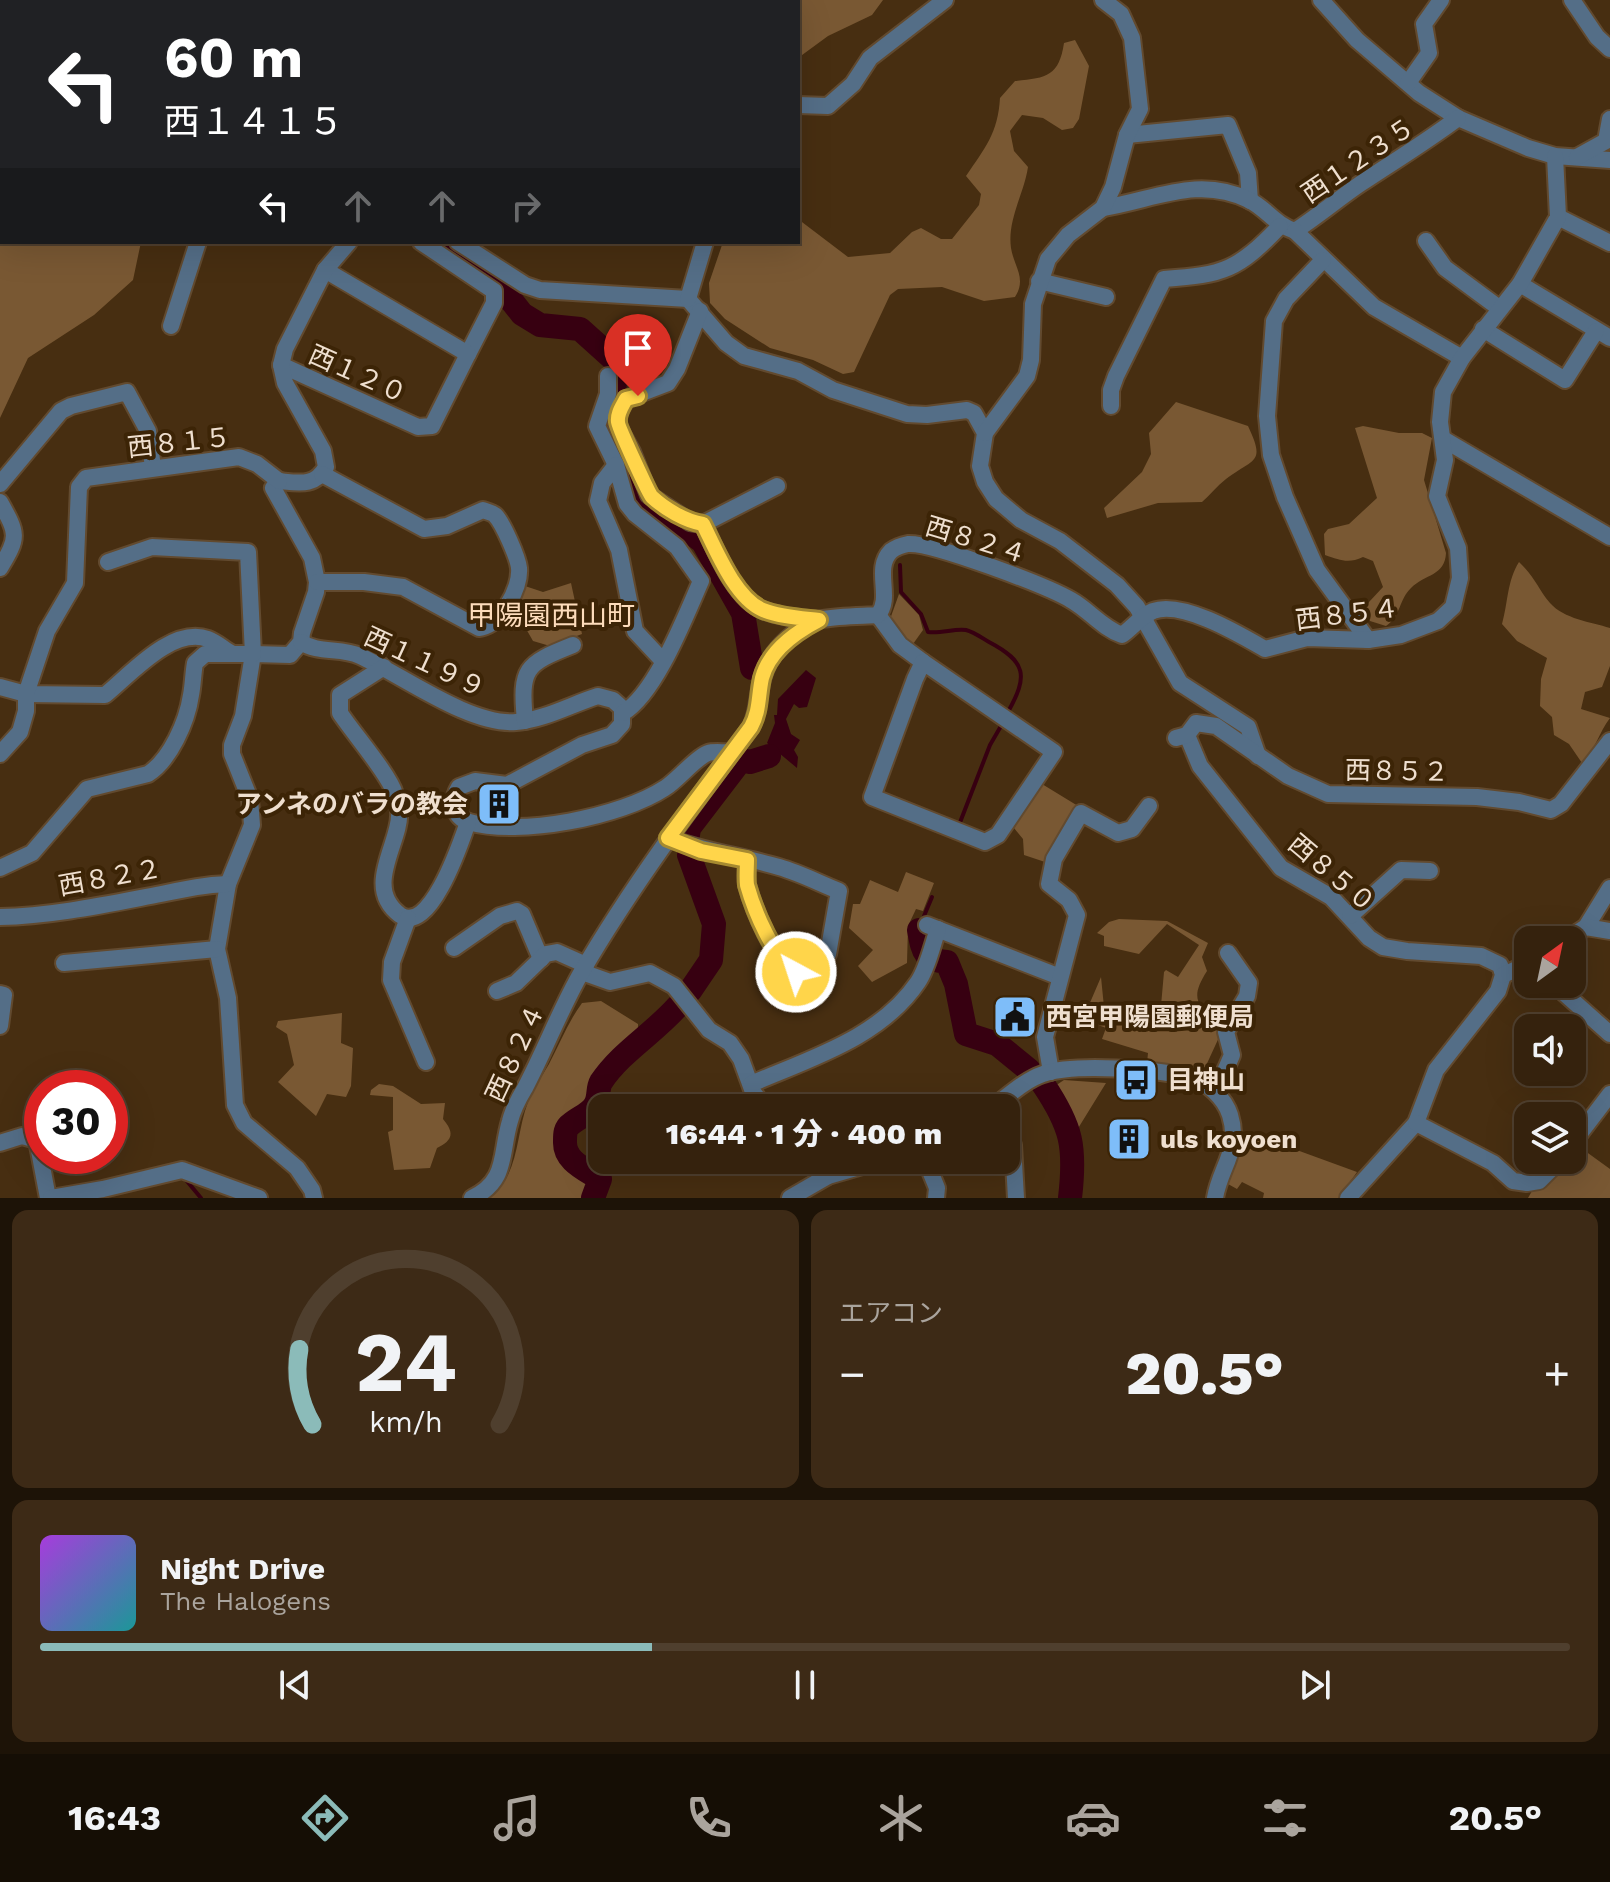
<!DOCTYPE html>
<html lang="ja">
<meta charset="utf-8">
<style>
body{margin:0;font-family:"Work Sans","Noto Sans JP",sans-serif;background:#3d2a16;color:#f1f3f6;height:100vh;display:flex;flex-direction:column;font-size:30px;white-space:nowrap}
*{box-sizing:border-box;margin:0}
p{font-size:26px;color:#aaa49d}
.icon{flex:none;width:44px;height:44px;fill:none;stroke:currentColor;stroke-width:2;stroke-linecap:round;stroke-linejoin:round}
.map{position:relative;height:1198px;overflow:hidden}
.side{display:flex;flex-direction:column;gap:12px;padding:12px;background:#1d1307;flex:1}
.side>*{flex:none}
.top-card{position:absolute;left:0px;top:0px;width:800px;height:244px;box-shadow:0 8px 32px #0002,0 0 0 2px #4f3f2e;background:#202124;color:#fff;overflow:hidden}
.needle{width:52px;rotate:33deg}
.buttons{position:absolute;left:1514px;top:926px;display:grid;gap:16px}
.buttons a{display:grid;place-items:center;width:72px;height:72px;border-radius:16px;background:#35220d;box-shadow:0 8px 32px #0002,0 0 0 2px #4f3f2e;font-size:40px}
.speed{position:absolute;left:24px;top:1070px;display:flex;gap:16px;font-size:40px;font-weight:700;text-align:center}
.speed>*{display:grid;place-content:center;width:104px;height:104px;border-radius:50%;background:#35220d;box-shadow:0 8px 32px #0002,0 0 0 2px #4f3f2e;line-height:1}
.speed .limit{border:12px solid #d22;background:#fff;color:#111}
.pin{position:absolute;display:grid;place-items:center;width:68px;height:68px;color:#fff;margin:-82px -34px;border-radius:50% 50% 50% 0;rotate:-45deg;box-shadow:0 0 8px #0007}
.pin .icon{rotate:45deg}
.me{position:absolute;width:88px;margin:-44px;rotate:320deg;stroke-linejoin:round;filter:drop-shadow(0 0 6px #0008)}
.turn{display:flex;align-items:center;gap:28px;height:168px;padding:0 32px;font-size:36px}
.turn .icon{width:104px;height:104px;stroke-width:2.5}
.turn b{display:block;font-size:56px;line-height:68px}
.lanes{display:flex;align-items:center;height:76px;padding:0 32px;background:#0003;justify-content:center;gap:40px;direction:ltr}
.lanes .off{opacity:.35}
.big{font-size:60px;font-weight:800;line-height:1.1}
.side .card{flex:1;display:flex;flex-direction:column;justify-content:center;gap:12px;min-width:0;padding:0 28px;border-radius:16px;background:#3d2a16}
.side .dial{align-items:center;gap:0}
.dial svg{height:208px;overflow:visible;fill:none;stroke:#4f3f2e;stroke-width:7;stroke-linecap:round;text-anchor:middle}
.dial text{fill:#f1f3f6;stroke:none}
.song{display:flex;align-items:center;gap:24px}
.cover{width:96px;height:96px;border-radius:12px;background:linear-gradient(135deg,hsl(280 70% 55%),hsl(180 70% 35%))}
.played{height:8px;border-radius:4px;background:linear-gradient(90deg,#8bbbb9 40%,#4f3f2e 40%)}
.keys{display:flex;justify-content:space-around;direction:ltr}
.heat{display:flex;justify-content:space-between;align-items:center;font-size:44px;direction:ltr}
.side .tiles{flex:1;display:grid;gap:12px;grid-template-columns:1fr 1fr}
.card:last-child{grid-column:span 2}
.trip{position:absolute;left:588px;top:1094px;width:432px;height:80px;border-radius:16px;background:#35220d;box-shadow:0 8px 32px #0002,0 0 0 2px #4f3f2e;font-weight:800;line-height:80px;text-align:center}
.menu{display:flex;height:128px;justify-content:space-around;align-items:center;background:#150e05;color:#aaa49d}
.menu .icon{width:56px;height:56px}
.menu .on{color:#8bbbb9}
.menu b{font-size:36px;color:#f1f3f6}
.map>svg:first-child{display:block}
</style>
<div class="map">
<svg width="1610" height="1198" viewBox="0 0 1610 1198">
<rect width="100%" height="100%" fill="#472e11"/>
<g fill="#795833">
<polygon points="0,0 115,2 2,2 2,242 141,242 133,280 94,315 28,358 0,418"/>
<polygon points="777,0 883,0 872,15 828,36 798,58 798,2"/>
<path d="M1075,40l14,26 -10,53 -6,9 -11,2 -19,-12 -21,-3 -12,16 4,20 14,16c-4,27 -21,53 -17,81 3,19 16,30 4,49l-31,4 -42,-14 -44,2 -8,6 -36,77 -11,2 -30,-14 -43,-12 -45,-29 -15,-16 -1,-20 14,-41h75v-23l50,38 42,-4 22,-21 9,-4 20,11h11l27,-34 2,-11 -15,-18c19,-28 32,-43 34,-78l15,-17c32,-3 44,-5 49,-38z"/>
<path d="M1176,402l72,24c18,38 6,32 -22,53 -9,7 -16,16 -24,23l-44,1 -51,15 -3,-10 38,-36 9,-18 -2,-21z"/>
<path d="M1363,426l36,7h23l10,5 -8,42 22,73c-1,23 -21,21 -35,35 -12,11 -10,28 -25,38l-16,-5 -7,-9 6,-10 14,-15 -10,-26 -10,-4c-15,7 -23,3 -38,-2l-1,-21 4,-5 21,-5 28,-26 -22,-70z"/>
<path d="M1519,562c16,15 19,27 31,41 14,16 41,19 60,25v38l-8,21 -17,5 -4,17 29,9c-11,14 -15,33 -28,45l-13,-19 -15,-9 -2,-18 -12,-11 1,-27 6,-21 -30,-17 -15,-17c6,-21 5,-43 17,-62z"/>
<polygon points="571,583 582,634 550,646 533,641 513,606 525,586 543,592"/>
<polygon points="899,594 919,615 923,630 913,644 897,633 889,622"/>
<polygon points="1042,784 1078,806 1045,862 1024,855 1023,839 1014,828"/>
<polygon points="906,872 934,883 923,911 916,909 908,926 907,963 872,982 858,966 873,950 849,928 853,904 860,904 870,880 898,892"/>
<path d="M1119,919l48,2 41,22 -6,14 5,14c-19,30 -8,34 14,57v5l-17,37 -57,-7 1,-10 -46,-14 4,-11 -23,-9 18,-42 4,40 54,11 5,-56 2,-2 12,7 21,-32 -32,-21 -28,30 -35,-8v-10l-7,-3 12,-11z"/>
<path d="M601,1001l37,23c1,33 -34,57 -52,83 -6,9 -9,24 -14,35l11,16 22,16 -7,24h-109c31,-23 26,-62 39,-96 5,-13 14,-26 21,-38 11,-21 19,-42 33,-61z"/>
<polygon points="342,1013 341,1043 353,1048 351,1086 346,1097 327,1094 316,1116 278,1082 294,1065 287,1034 276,1027 278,1021"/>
<polygon points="1064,1080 1106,1083 1077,1130 1067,1109 1052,1088"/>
<path d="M379,1084l14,2 28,18 24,-1 -2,16c11,13 11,21 -6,29l-7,20 -36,2 -6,-38 5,-2v-33l-23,-2 1,-5z"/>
<polygon points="1247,1132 1357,1172 1339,1198 1263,1198 1264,1193 1242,1182 1237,1189 1228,1184"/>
<polygon points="1581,1148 1610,1169 1610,1198 1528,1198 1532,1191 1550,1181"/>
</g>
<polygon fill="#370011" points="806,670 816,678 807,707 799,708 794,704 786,719 791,734 800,740 794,750 798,757 797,768 767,743 775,723 774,715 777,715 778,699"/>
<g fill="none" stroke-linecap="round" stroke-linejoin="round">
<g stroke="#370011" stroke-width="4">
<path d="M900,565l1,27 20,22 7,18c13,2 27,-4 38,-2 8,2 16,8 23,12 38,20 39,34 19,70"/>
<polyline points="959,825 990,745 1001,726"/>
<polyline points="924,916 932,897"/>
<polyline points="186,1180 201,1198"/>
</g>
<g stroke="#370011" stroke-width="24">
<polyline points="99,0 108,2"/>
<polyline points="80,2 81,0"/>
<polyline points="0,38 2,38"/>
<polyline points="437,242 496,281 522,314 540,325 580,329 620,365 615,379 614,398 608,412 607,430 625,454 638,493 703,542 743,613 752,668"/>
<polyline points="688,835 689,828 741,760 750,762 769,756"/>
<polyline points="689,855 714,924 711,960 690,991"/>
<path d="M919,930c4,21 4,30 28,32l9,22 10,50 31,10 32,26"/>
<path d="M1043,1084c29,43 33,63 27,114"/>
<path d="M593,1198l7,-19c-15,-10 -36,-18 -35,-38 0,-7 0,-13 6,-17 8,-7 19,-10 24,-19 5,-8 2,-16 6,-23 20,-30 52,-48 76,-75"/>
</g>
<g stroke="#624a2f" stroke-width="20">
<g id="minor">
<polyline points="130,0 132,2"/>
<polyline points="359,0 361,2"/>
<polyline points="719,0 719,2"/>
<polyline points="1321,0 1357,40 1419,93 1458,118 1528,148 1555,156 1610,160"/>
<polyline points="1572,0 1597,37 1610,49"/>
<polyline points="552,2 552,0"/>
<polyline points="631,2 631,0"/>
<polyline points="1408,83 1429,53 1424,24 1441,0"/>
<polyline points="798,105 828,106 853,84 870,58 945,0"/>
<polyline points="1127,135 1228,125 1248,173 1250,201"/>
<polyline points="1577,157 1606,141 1610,119"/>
<path d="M1103,208c51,-8 95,-33 146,-8 18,9 25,24 46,31 23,-15 43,-32 65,-47 33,-22 66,-42 98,-66"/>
<polyline points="1558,217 1610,243"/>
<polyline points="1295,231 1374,307 1462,358"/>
<polyline points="1426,241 1445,268 1499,308"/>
<polyline points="421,242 494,291 494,303 468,354"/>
<polyline points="458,242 525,285 540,290 688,299"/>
<polyline points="1323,260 1286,299 1274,321 1267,416 1271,455 1285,497 1317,570 1368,640"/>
<polyline points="1039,281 1106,297"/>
<polyline points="1520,284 1610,338"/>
<polyline points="688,299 726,343 744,356 798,371 833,390 907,414 927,415 967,410 974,413 985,433 980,466 985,482 996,499 1021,520 1060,541 1117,585 1137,607 1180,683 1248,727 1258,756"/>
<polyline points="688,299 705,242"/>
<path d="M700,311l-23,58 -9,14 -42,16 -8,15v13l14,25 17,43 41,27 13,2c13,26 31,74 60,86 16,7 38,8 55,10"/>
<polyline points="171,326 198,242"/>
<polyline points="1483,329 1565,380 1596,331"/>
<polyline points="281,365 418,427 432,426 468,354 325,270"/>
<polyline points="608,376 608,394 597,426 616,465"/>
<path d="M1111,406v-16l5,-14 48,-97c60,-4 74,-9 116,-53"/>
<polyline points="985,433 1027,376 1031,360 1033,304 1048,259 1068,235 1103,208 1113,187 1127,135 1140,109 1132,38 1121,14 1103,0"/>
<polyline points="1443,439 1610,537"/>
<polyline points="279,481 273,488 312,558 317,582 316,592 302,633 301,642 290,655 253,654 243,716 232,745 232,754 250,799 252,825 228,884 217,949 228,998 235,1105 244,1123 297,1168 312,1190 314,1198"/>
<path d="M279,481c20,2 36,6 47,-14l-3,-16 -38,-68 -4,-18 4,-16 40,-79 24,-28"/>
<polyline points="0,484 61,411 71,406 127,392 148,431 153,467"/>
<path d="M0,502c18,32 19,35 0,66"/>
<polyline points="703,524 777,486"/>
<path d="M317,582h47l39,5 76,41c21,-2 42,-39 40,-60 -1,-10 -16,-45 -24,-53 -2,-2 -9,-4 -12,-5l-36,16 -23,3 -102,-55"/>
<polyline points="878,615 900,645 923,662"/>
<path d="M301,642c17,12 40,5 59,14 42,19 110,70 156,66 28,-2 56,-18 82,-26l15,4 9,8v16l-10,11 -30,10 -75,40 -32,-4 -16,6c-8,14 -6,30 10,35 50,15 152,-5 196,-34 13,-8 30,-30 43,-35 6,-2 17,0 24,-1"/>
<polygon points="923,662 1054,752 998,835 985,842 872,797 915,679"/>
<path d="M384,667l-44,28v18c13,20 49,61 55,81 1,5 4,12 4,18 3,29 -37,75 1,103 30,21 61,-73 68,-93"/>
<path d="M0,687l26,7 79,1c26,-21 67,-69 103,-56 8,3 16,10 23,14"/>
<path d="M623,713c33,-20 62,-96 78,-132l-24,-34 -42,-33 -8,-10 -11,-39 -14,18 -4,18 21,49 16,81 28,30"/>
<path d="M525,721c-5,-53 0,-57 48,-76"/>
<polyline points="1187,735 1200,766 1281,868 1331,897 1369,938 1383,947 1407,951 1481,956 1500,965 1503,975 1498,991 1436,1070 1416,1123 1348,1198"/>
<polyline points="1176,738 1187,735 1196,723 1216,726 1288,776 1328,794 1477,797 1519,802 1551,810 1561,804 1610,741"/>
<polyline points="0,754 20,732 26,711 26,694 47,631 75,583 79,487 86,478 239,457 257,464 279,481"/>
<path d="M668,838c37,14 74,18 111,29 21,6 40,16 60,24l-11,63 -9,12 -23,6c-23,-13 -42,-62 -49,-87 -1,-8 0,-17 0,-25"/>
<path d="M0,868l32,-15 55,-64 61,-15c22,-14 39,-52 43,-79 2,-10 2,-21 4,-32l10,-9h48l-5,-102 -96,-5 -44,15"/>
<polyline points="1350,916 1401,870 1430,871"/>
<path d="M0,917c53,-1 108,-13 161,-23 24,-5 41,-9 67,-10"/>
<polyline points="408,918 392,962 391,980 426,1062"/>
<polyline points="927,925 1060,977"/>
<polyline points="1586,927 1610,888"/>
<polyline points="1566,940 1586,927 1610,931"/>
<polyline points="454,948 500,916 517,911 522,914 541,959"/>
<polyline points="64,963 217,949"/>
<polyline points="582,972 610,982 650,973 674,986 709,1030 730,1043 741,1059 753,1092 765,1108"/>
<polyline points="1503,975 1528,964"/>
<polyline points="1554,984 1610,1034"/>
<polyline points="497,991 516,983 546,954 557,952 586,965"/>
<polyline points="0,994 4,995 0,1026"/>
<polyline points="1051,1072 1045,1037 1077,915 1069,900 1049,884 1054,859 1081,813 1118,833 1132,829 1149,806"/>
<path d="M751,1084c60,-26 129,-46 167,-102 10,-15 14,-36 20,-53"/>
<polyline points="1216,1092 1232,1055 1226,1032 1247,996 1249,983 1228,953"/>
<path d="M992,1108c16,-12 33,-28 51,-34 30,-11 117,-5 148,4 17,4 34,21 39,37 11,35 -10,52 -15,83"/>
<polyline points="1416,1123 1493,1163 1513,1181 1527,1183 1539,1181 1560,1160"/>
<polyline points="1006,1134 1013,1145 1016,1198"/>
<polyline points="0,1143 22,1136 37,1140 48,1198"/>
<polyline points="1572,1144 1610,1094"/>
<polyline points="819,1160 828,1176"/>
<polyline points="926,1161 937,1188 936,1198"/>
<polyline points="51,1198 103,1189 182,1170 259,1198"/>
<path d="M472,1198c36,-17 28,-44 38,-77 3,-12 9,-23 15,-33 20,-38 35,-78 56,-115 50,-86 110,-166 170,-246 9,-18 6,-35 13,-54 7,-22 35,-49 58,-54 17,-3 38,-3 56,-4 15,-18 -5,-46 13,-64 4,-3 12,-6 17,-7 24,-2 139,42 163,56 18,10 31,28 51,35 10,-7 19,-19 31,-24 29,-11 86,23 112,38l42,-11 61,2 33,-5 37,-14 15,-14 7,-29 -2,-30 -21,-52 8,-36 -5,-38 3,-30 19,-34 58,-74 38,-67 -3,-61"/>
<polyline points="790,1198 828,1176 873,1163 927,1160"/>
</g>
</g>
<use href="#minor" stroke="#546e87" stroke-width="16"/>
</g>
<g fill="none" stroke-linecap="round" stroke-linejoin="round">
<g stroke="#a68a30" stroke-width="20">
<path id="route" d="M638,396l-12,3c-4,8 -9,14 -8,23 0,5 31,72 34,75 13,12 33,24 51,27 13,26 32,74 60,86 17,7 38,8 56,10 -23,12 -50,31 -57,58 -4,18 -2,33 -11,49l-83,111 33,13 46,9c0,8 -1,17 0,25 7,25 27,74 49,87"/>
</g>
<use href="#route" stroke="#ffd54a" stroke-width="14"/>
</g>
<defs>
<g id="building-square" transform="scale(2.3)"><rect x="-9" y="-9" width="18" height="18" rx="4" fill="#7ebdf9" stroke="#3c2406"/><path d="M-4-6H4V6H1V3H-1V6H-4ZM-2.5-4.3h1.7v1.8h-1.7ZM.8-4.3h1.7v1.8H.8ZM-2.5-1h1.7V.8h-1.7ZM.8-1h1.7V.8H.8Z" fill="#111"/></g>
<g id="civic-square" transform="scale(2.3)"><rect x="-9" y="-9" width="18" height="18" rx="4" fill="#7ebdf9" stroke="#3c2406"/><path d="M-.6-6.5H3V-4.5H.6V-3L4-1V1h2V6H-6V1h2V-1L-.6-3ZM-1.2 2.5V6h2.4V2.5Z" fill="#111"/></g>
<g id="bus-square" transform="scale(2.3)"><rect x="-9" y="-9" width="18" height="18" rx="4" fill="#7ebdf9" stroke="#3c2406"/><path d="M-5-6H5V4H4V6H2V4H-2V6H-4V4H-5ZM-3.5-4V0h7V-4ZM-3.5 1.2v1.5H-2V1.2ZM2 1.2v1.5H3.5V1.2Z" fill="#111"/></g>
</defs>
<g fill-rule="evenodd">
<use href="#building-square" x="499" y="804"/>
<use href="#civic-square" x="1015" y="1017"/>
<use href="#bus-square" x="1136" y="1080"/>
<use href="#building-square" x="1129" y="1139"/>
</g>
<g text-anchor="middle" stroke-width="8" stroke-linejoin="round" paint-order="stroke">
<g font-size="26" fill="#efdfcf" stroke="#3c2406">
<text transform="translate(1358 160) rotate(-34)" y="9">西１２３５</text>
<text transform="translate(358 374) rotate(24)" y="9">西１２０</text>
<text transform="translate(179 442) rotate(-6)" y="9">西８１５</text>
<text transform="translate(976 540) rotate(17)" y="9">西８２４</text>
<text transform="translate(1347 614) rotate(-7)" y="9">西８５４</text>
<text transform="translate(425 662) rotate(25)" y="9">西１１９９</text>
<text transform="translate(1397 771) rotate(1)" y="9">西８５２</text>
<text transform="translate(1332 873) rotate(40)" y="9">西８５０</text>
<text transform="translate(110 877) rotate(-10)" y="9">西８２２</text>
<text transform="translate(515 1053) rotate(-65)" y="9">西８２４</text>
</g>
<g font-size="26" font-weight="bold" fill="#efdfcf" stroke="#3c2406" text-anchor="start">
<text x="468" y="813" text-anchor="end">アンネのバラの教会</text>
<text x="1046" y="1026">西宮甲陽園郵便局</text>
<text x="1167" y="1089">目神山</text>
<text x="1160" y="1148">uls koyoen</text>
</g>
<g font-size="28" fill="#fddcbb" stroke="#3c2406">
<text x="551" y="625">甲陽園西山町</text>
</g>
</g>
</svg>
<div class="buttons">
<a><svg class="needle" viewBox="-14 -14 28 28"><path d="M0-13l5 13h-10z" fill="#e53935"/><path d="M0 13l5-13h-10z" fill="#aaa49d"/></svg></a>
<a><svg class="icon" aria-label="sound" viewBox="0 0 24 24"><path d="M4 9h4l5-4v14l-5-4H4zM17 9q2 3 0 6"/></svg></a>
<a><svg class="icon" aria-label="layers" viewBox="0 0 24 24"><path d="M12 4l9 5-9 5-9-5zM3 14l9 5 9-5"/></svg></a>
</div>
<div class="speed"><div class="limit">30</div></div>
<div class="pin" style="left:638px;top:396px;background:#d93025"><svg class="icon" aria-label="arrive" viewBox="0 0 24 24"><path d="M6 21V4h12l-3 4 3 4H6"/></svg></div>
<svg class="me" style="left:796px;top:972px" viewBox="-20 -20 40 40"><circle r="17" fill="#ffd54a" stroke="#fff" stroke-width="3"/><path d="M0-11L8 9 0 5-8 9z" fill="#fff"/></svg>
<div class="trip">16:44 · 1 分 · 400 m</div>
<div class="top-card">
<div class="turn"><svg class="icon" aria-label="left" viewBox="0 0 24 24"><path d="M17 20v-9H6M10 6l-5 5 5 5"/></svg><div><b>60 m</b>西１４１５</div></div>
<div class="lanes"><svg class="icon" aria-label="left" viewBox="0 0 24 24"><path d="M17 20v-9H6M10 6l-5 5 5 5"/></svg><svg class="icon off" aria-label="ahead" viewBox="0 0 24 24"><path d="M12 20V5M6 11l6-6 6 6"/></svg><svg class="icon off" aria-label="ahead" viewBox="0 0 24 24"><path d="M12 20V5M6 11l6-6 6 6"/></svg><svg class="icon off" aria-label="right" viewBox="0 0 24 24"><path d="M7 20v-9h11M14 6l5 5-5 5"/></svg></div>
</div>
</div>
<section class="side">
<div class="tiles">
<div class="card dial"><svg viewBox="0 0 100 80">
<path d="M14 69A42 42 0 1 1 86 69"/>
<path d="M14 69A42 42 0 0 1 9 40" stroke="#8bbbb9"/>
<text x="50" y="56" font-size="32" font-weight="700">24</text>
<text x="50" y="72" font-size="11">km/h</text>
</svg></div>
<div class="card"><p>エアコン</p>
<div class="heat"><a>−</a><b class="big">20.5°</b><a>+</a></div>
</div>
<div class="card">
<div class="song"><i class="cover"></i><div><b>Night Drive</b><p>The Halogens</p></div></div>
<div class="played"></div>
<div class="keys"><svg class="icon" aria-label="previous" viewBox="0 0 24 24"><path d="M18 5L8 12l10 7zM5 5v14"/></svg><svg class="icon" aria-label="pause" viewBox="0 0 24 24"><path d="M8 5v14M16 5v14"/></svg><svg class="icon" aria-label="next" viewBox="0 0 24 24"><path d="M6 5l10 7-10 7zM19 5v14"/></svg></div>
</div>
</div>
</section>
<nav class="menu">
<b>16:43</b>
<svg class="icon on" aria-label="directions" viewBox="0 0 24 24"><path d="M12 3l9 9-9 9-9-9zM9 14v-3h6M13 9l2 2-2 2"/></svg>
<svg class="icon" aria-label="music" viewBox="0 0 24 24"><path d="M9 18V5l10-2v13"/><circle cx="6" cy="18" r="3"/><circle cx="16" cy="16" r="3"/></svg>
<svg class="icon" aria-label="phone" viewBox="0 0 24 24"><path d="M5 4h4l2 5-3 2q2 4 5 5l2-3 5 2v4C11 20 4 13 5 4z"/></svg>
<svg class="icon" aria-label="climate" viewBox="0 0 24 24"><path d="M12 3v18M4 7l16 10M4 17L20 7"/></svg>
<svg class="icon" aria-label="car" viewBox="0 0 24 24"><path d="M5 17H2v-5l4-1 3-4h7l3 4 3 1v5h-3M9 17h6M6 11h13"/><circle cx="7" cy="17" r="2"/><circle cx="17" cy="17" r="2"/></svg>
<svg class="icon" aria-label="filters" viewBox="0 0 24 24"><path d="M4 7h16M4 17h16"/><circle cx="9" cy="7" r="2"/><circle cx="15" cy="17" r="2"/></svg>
<b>20.5°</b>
</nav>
